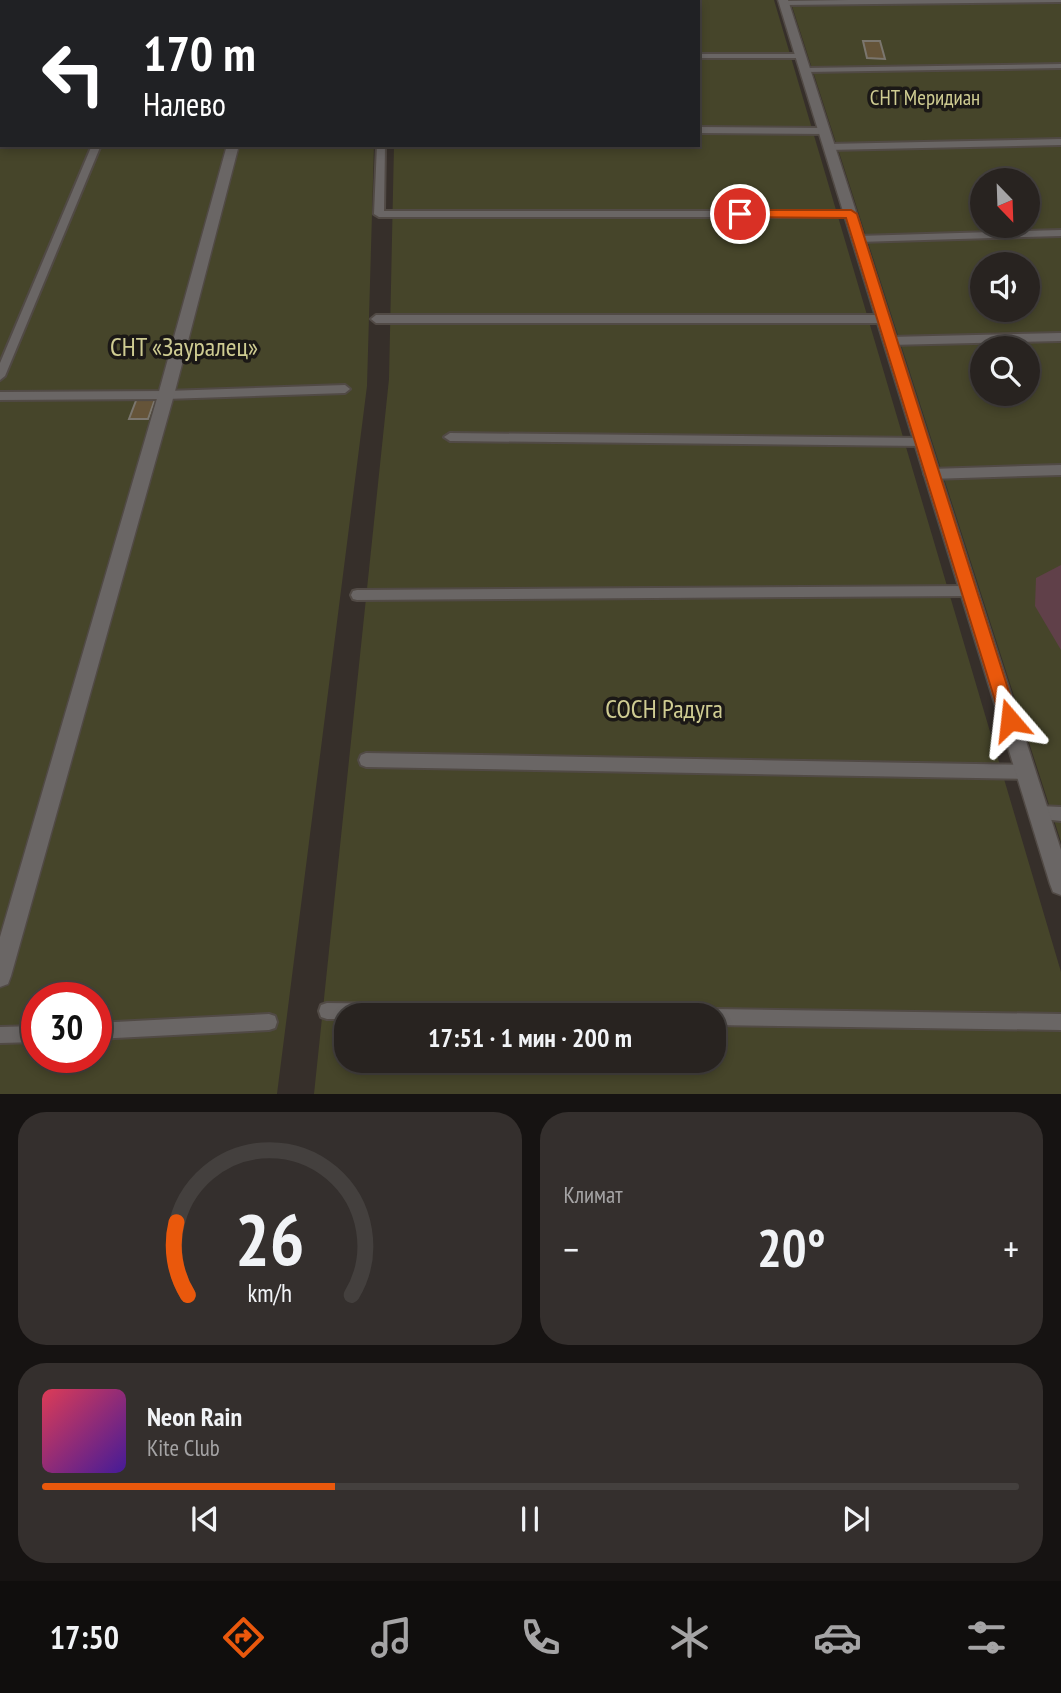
<!DOCTYPE html>
<html lang="ru">
<meta charset="utf-8">
<style>
body{margin:0;font-family:"PT Sans Narrow",sans-serif;background:#342f2d;color:#f1f3f6;height:100vh;display:flex;flex-direction:column;font-size:26px;white-space:nowrap}
*{box-sizing:border-box;margin:0}
p{font-size:23px;color:#a5a4a5}
.icon{flex:none;width:38px;height:38px;fill:none;stroke:currentColor;stroke-width:2;stroke-linecap:round;stroke-linejoin:round}
.map{position:relative;height:1094px;overflow:hidden}
.details{display:flex;flex-direction:column;gap:18px;padding:18px;background:#161312;flex:1}
.details>*{flex:none}
.hud{position:absolute;left:0px;top:0px;width:700px;height:147px;box-shadow:0 4px 10px #0003,0 0 0 2px #44403e;background:#202124;color:#fff;overflow:hidden}
.needle{width:46px;rotate:157deg}
.fabs{position:absolute;left:970px;top:168px;display:grid;gap:14px}
.fabs a{display:grid;place-items:center;width:70px;height:70px;border-radius:50%;background:#282320;box-shadow:0 4px 10px #0003,0 0 0 2px #44403e;font-size:35px}
.speed{position:absolute;left:21px;top:982px;display:flex;gap:14px;font-size:35px;font-weight:700;text-align:center}
.speed>*{display:grid;place-content:center;width:91px;height:91px;border-radius:50%;background:#282320;box-shadow:0 4px 10px #0003,0 0 0 2px #44403e;line-height:1}
.speed .limit{border:10px solid #d22;background:#fff;color:#111}
.pin{position:absolute;display:grid;place-items:center;width:60px;height:60px;color:#fff;margin:-30px;border:4px solid #fff;border-radius:50%;box-shadow:0 2px 7px #0007}
.me{position:absolute;width:77px;margin:-38px;rotate:343deg;stroke-linejoin:round;filter:drop-shadow(0 0 5px #0008)}
.turn{display:flex;align-items:center;gap:24px;height:147px;padding:0 28px;font-size:32px}
.turn .icon{width:91px;height:91px;stroke-width:2.5}
.turn b{display:block;font-size:49px;line-height:60px}
.big{font-size:52px;font-weight:800;line-height:1.1}
.details .card{flex:1;display:flex;flex-direction:column;justify-content:center;gap:10px;min-width:0;padding:0 24px;border-radius:28px;background:#342f2d}
.details .dial{align-items:center;gap:0}
.dial svg{height:182px;overflow:visible;fill:none;stroke:#44403e;stroke-width:7;stroke-linecap:round;text-anchor:middle}
.dial text{fill:#f1f3f6;stroke:none}
.song{display:flex;align-items:center;gap:21px}
.cover{width:84px;height:84px;border-radius:10px;background:linear-gradient(135deg,hsl(350 70% 55%),hsl(260 70% 35%))}
.played{height:7px;border-radius:4px;background:linear-gradient(90deg,#ea580c 30%,#44403e 30%)}
.keys{display:flex;justify-content:space-around;direction:ltr}
.heat{display:flex;justify-content:space-between;align-items:center;font-size:38px;direction:ltr}
.details .tiles{flex:1;display:grid;gap:18px;grid-template-columns:1fr 1fr}
.card:last-child{grid-column:span 2}
.trip{position:absolute;left:334px;top:1003px;width:392px;height:70px;border-radius:28px;background:#282320;box-shadow:0 4px 10px #0003,0 0 0 2px #44403e;font-weight:800;line-height:70px;text-align:center}
.tabs{display:flex;height:112px;justify-content:space-around;align-items:center;background:#100e0d;color:#a5a4a5}
.tabs .icon{width:49px;height:49px}
.tabs .selected{color:#ea580c}
.tabs b{font-size:32px;color:#f1f3f6}
.map>svg:first-child{display:block}
</style>
<div class="map">
<svg width="1061" height="1095" viewBox="0 0 1061 1095">
<rect width="100%" height="100%" fill="#362f2a"/>
<g fill="#46452a" fill-rule="evenodd">
<path d="M0,0h286l-284,2v143h372l-7,241 -90,708 -277,1zM37,998h59v59h-59z"/>
<path d="M294,0h480l287,972v122h-747l75,-715 5,-234h304v-143zM346,1015h368v45h-368z"/>
<path d="M790,0h271v842zM982,180h45v46h-45zM982,264h45v46h-45zM982,348h45v46h-45z"/>
</g>
<polygon fill="#604049" points="1061,565 1061,650 1035,606 1036,578"/>
<g fill="#655439" stroke="#7b766e" stroke-width="2">
<polygon points="863,41 880,41 885,59 867,58"/>
<polygon points="137,398 155,399 148,419 129,419"/>
</g>
<g fill="none" stroke-linecap="round" stroke-linejoin="round">
<g stroke="#514a45" stroke-width="4">
<g id="service">
<polygon points="17,0 25,0 24,2 16,2"/>
<polygon points="848,0 1061,0 1061,2 784,5 780,3 784,1"/>
<rect x="0" y="37" width="2" height="8"/>
<polygon points="698,54 801,54 805,56 801,58 698,58"/>
<polygon points="1061,64 1061,68 806,72 802,70 806,68"/>
<polygon points="698,127 825,128 829,131 825,134 698,133"/>
<polygon points="1061,139 1061,145 828,150 824,147 828,144"/>
<polygon points="92,145 101,145 5,376 0,380 0,363"/>
<polygon points="377,145 385,145 384,211 851,211 856,214 851,217 379,217 374,214"/>
<polygon points="1061,230 1061,236 858,242 853,239 858,236"/>
<polygon points="376,315 883,315 888,319 883,323 376,323 371,319"/>
<polygon points="1061,333 1061,341 889,345 884,341 889,337"/>
<polygon points="345,385 350,389 345,393 166,399 0,400 0,392 166,391"/>
<polygon points="450,433 922,438 928,442 922,446 450,441 444,437"/>
<polygon points="1061,465 1061,475 930,479 924,474 930,469"/>
<polygon points="969,586 973,587 975,591 973,595 969,596 357,600 353,599 351,595 353,591 357,590"/>
<polygon points="366,753 1026,765 1031,767 1033,772 1031,777 1026,779 366,767 361,765 359,760 361,755"/>
<polygon points="1039,806 1061,807 1061,821 1034,818 1032,813 1034,808"/>
<polygon points="327,1003 609,1007 615,1009 617,1015 346,1015 346,1019 327,1019 321,1017 319,1011 321,1005"/>
<polygon points="714,1009 1061,1014 1061,1030 714,1025 714,1015 707,1015 708,1011"/>
<polygon points="269,1014 275,1016 277,1022 275,1028 269,1030 96,1039 96,1023"/>
<polygon points="37,1026 37,1042 0,1043 0,1027"/>
</g>
</g>
<g stroke="#514a45" stroke-width="3">
<g id="minor">
<polygon points="778,0 788,0 1061,850 1061,895 1053,892 1050,884"/>
<polygon points="227,145 239,145 174,395 11,976 8,984 0,987 0,937 158,395"/>
</g>
</g>
<use href="#service" fill="#6a6665" fill-rule="evenodd"/>
<use href="#minor" fill="#6a6665" fill-rule="evenodd"/>
</g>
<polygon fill="#ea580c" stroke="#983908" stroke-width="2" points="740,210 851,210 857,214 1018,720 1016,726 1010,728 1003,726 1001,720 846,218 735,217 733,214"/>
<g text-anchor="middle" stroke-width="7" stroke-linejoin="round" paint-order="stroke">
<g font-size="21" fill="#cfcc92" stroke="#1b1816">
<text x="925" y="105">СНТ Меридиан</text>
</g>
<g font-size="26" fill="#cfcc92" stroke="#1b1816">
<text x="184" y="356">СНТ «Зауралец»</text>
<text x="664" y="718">СОСН Радуга</text>
</g>
</g>
</svg>
<div class="fabs">
<a><svg class="needle" viewBox="-14 -14 28 28"><path d="M0-13l5 13h-10z" fill="#e53935"/><path d="M0 13l5-13h-10z" fill="#a5a4a5"/></svg></a>
<a><svg class="icon" aria-label="sound" viewBox="0 0 24 24"><path d="M4 9h4l5-4v14l-5-4H4zM17 9q2 3 0 6"/></svg></a>
<a><svg class="icon" aria-label="search" viewBox="0 0 24 24"><circle cx="10" cy="10" r="6"/><path d="M15 15l6 6"/></svg></a>
</div>
<div class="speed"><div class="limit">30</div></div>
<div class="pin" style="left:740px;top:214px;background:#d93025"><svg class="icon" aria-label="arrive" viewBox="0 0 24 24"><path d="M6 21V4h12l-3 4 3 4H6"/></svg></div>
<svg class="me" style="left:1010px;top:720px" viewBox="-20 -20 40 40"><path d="M0-17L14 15 0 8-14 15z" fill="#ea580c" stroke="#fff" stroke-width="4"/></svg>
<div class="trip">17:51 · 1 мин · 200 m</div>
<div class="hud">
<div class="turn"><svg class="icon" aria-label="left" viewBox="0 0 24 24"><path d="M17 20v-9H6M10 6l-5 5 5 5"/></svg><div><b>170 m</b>Налево</div></div>
</div>
</div>
<section class="details">
<div class="tiles">
<div class="card dial"><svg viewBox="0 0 100 80">
<path d="M14 69A42 42 0 1 1 86 69"/>
<path d="M14 69A42 42 0 0 1 9 37" stroke="#ea580c"/>
<text x="50" y="56" font-size="32" font-weight="700">26</text>
<text x="50" y="72" font-size="11">km/h</text>
</svg></div>
<div class="card"><p>Климат</p>
<div class="heat"><a>−</a><b class="big">20°</b><a>+</a></div>
</div>
<div class="card">
<div class="song"><i class="cover"></i><div><b>Neon Rain</b><p>Kite Club</p></div></div>
<div class="played"></div>
<div class="keys"><svg class="icon" aria-label="previous" viewBox="0 0 24 24"><path d="M18 5L8 12l10 7zM5 5v14"/></svg><svg class="icon" aria-label="pause" viewBox="0 0 24 24"><path d="M8 5v14M16 5v14"/></svg><svg class="icon" aria-label="next" viewBox="0 0 24 24"><path d="M6 5l10 7-10 7zM19 5v14"/></svg></div>
</div>
</div>
</section>
<nav class="tabs">
<b>17:50</b>
<svg class="icon selected" aria-label="directions" viewBox="0 0 24 24"><path d="M12 3l9 9-9 9-9-9zM9 14v-3h6M13 9l2 2-2 2"/></svg>
<svg class="icon" aria-label="music" viewBox="0 0 24 24"><path d="M9 18V5l10-2v13"/><circle cx="6" cy="18" r="3"/><circle cx="16" cy="16" r="3"/></svg>
<svg class="icon" aria-label="phone" viewBox="0 0 24 24"><path d="M5 4h4l2 5-3 2q2 4 5 5l2-3 5 2v4C11 20 4 13 5 4z"/></svg>
<svg class="icon" aria-label="climate" viewBox="0 0 24 24"><path d="M12 3v18M4 7l16 10M4 17L20 7"/></svg>
<svg class="icon" aria-label="car" viewBox="0 0 24 24"><path d="M5 17H2v-5l4-1 3-4h7l3 4 3 1v5h-3M9 17h6M6 11h13"/><circle cx="7" cy="17" r="2"/><circle cx="17" cy="17" r="2"/></svg>
<svg class="icon" aria-label="filters" viewBox="0 0 24 24"><path d="M4 7h16M4 17h16"/><circle cx="9" cy="7" r="2"/><circle cx="15" cy="17" r="2"/></svg>
</nav>
